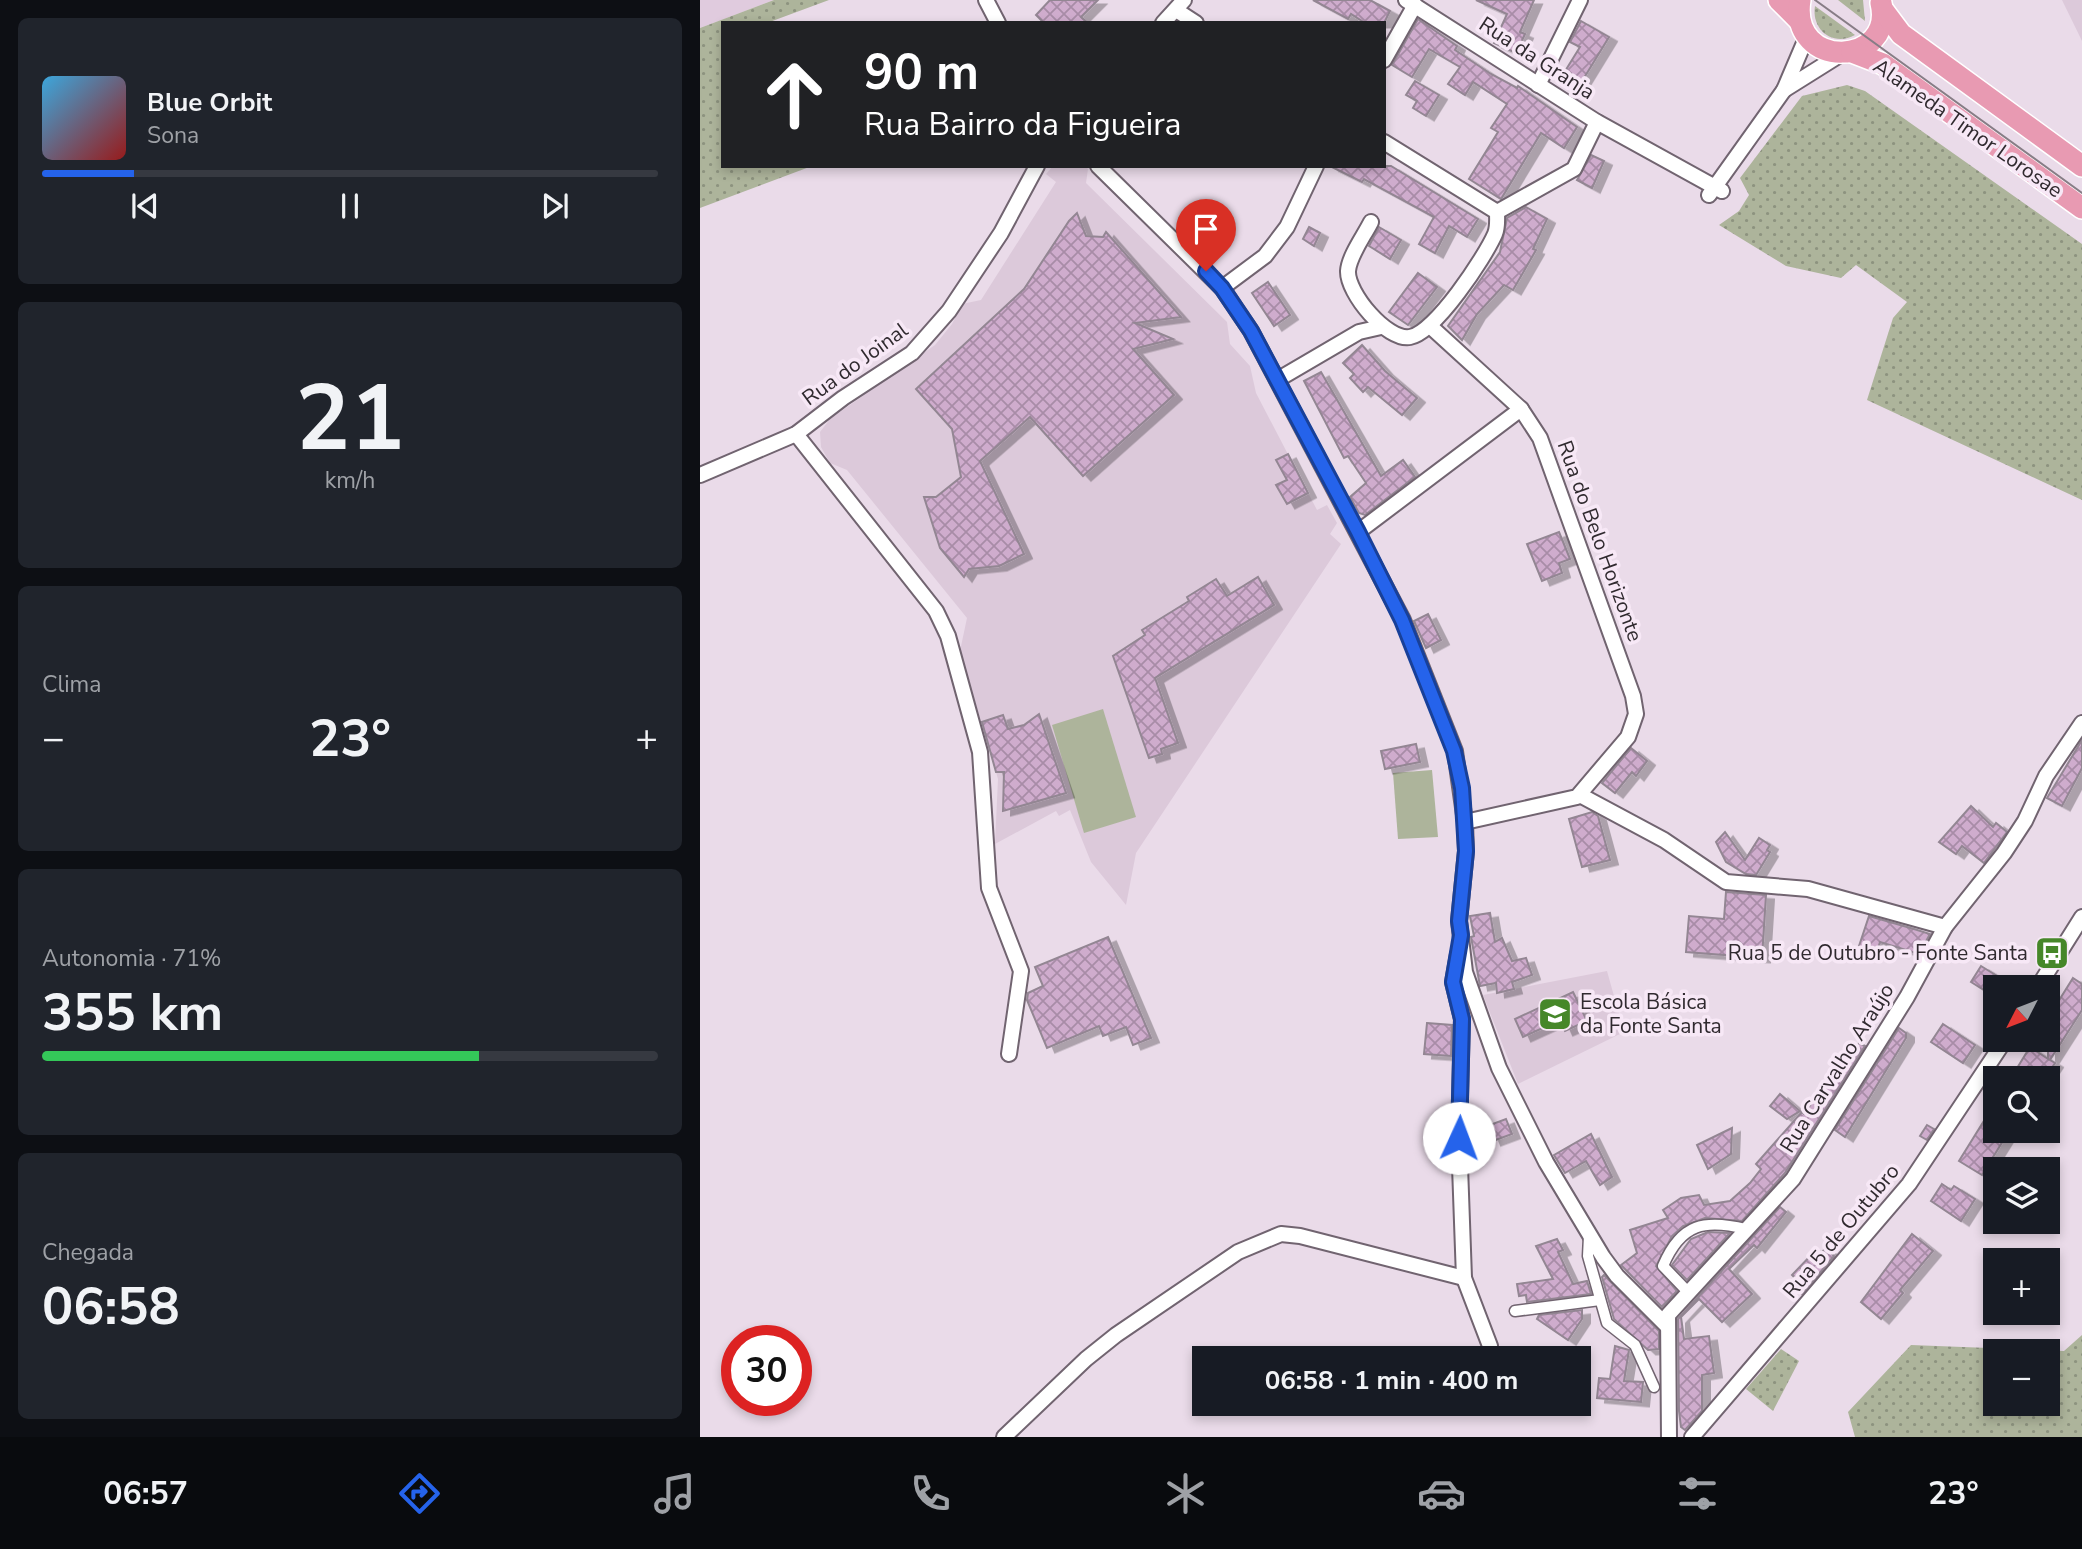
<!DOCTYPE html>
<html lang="pt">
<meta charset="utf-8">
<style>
body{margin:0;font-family:"Nunito Sans",sans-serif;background:#20242c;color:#f1f3f6;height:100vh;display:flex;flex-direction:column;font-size:26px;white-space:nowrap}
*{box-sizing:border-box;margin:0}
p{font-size:23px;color:#9ea1a6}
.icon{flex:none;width:38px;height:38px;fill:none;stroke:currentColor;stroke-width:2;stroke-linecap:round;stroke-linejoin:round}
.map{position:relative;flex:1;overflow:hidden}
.details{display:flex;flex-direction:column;gap:18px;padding:18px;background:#0d0f14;width:700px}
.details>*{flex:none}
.hud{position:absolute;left:21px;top:21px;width:665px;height:147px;border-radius:0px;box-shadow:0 4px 10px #0003;background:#202124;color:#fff;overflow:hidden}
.needle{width:46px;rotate:228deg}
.tools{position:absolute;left:1283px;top:975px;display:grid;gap:14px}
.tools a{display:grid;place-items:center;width:77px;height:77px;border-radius:0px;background:#171b24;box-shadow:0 4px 10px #0003;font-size:35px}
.speed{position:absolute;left:21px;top:1325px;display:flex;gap:14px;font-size:35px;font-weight:700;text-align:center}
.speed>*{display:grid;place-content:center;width:91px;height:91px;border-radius:50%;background:#171b24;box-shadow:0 4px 10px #0003;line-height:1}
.speed .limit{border:10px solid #d22;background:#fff;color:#111}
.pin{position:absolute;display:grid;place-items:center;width:60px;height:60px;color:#fff;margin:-72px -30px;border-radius:50% 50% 50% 0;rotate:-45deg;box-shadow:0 0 7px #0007}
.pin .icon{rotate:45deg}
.me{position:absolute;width:77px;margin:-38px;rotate:2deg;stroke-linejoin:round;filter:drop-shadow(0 0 5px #0008)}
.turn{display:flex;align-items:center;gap:24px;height:147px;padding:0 28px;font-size:32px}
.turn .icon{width:91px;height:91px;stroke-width:2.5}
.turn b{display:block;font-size:49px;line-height:60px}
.big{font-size:52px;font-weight:700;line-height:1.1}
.details .card{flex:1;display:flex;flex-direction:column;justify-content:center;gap:10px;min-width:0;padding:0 24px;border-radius:10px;background:#20242c}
.details .dial{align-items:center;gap:0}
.dial b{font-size:91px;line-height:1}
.song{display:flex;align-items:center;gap:21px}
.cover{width:84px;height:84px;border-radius:10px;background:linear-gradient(135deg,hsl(200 70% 55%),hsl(0 70% 35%))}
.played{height:7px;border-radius:4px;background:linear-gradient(90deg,#2563eb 15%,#363941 15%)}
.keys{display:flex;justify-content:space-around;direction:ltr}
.heat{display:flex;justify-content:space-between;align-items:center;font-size:38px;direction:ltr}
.charge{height:10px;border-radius:5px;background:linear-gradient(90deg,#34c759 71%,#363941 0)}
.trip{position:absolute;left:492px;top:1346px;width:399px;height:70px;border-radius:0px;background:#171b24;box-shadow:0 4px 10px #0003;font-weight:700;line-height:70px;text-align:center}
.tabs{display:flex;height:112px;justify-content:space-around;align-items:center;background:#090b0e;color:#9ea1a6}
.tabs .icon{width:49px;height:49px}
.tabs .on{color:#2563eb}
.tabs b{font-size:32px;color:#f1f3f6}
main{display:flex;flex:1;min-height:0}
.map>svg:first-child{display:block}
</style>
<main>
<section class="details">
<div class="card">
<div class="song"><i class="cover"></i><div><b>Blue Orbit</b><p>Sona</p></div></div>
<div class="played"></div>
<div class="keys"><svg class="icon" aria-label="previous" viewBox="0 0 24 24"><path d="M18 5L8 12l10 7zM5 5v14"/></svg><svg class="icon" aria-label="pause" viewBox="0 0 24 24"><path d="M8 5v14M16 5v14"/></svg><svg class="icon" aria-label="next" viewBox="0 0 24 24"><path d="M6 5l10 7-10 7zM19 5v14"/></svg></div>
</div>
<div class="card dial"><b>21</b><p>km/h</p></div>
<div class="card"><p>Clima</p>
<div class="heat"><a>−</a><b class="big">23°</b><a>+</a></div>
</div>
<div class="card"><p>Autonomia · 71%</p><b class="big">355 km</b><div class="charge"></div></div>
<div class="card"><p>Chegada</p><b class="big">06:58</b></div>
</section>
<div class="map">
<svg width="1382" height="1437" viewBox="0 0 1382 1437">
<defs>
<pattern id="grass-dots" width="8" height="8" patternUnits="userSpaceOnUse" patternTransform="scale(1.75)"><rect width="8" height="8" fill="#adb49b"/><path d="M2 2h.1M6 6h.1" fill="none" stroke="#8d937f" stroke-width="1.8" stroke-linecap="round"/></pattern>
<pattern id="building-cross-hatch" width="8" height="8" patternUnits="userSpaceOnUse" patternTransform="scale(1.75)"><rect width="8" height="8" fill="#cfaccd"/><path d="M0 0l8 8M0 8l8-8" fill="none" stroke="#a88ca7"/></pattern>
<filter id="shadow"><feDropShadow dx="8" dy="4.5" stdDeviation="0" flood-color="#0004"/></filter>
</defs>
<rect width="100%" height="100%" fill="#eadbe9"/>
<polygon fill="#e0cbde" points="0,0 74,0 0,28"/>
<g fill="#dcc9da">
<polygon points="1362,0 1382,0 1382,41"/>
<polygon points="353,166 385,166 388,169 386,183 527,322 530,344 550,366 556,393 617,510 627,505 637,523 630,534 641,544 436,853 426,905 391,862 370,810 359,816 356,811 295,844 298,779 260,651 267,618 147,470 130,463 121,447 120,432 130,419 235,345 252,324 262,304 281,300 356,182 346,174"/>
<polygon points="907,971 924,1032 818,1084 783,995"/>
</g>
<g fill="url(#grass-dots)" fill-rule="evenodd">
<polygon points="74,0 129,0 67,23 23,23 23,166 112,166 0,208 0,28"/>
<polygon points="1138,0 1163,0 1165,21"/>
<path d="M1115,6l40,29c-22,12 -44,-5 -40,-29z"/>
<polygon points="1147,85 1165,91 1382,244 1382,500 1167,400 1193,318 1207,302 1156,265 1141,278 1086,266 1019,225 1039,211 1049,195 1040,178 1102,96"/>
<path d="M1382,1335v102h-227l-7,-25 63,-67 153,6zM1295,1351h53v53h-53z"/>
<polygon points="1081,1349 1099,1361 1073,1411 1046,1389"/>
</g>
<g fill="#adb49b">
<polygon points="403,709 436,817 384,833 352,725"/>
<polygon points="732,770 738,837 698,839 693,773"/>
</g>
<g fill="url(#building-cross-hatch)" stroke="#938693" stroke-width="2" filter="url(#shadow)">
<polygon points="350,0 398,0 381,17 388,23 344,23 336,15"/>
<polygon points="613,0 670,0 690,11 684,23 665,23 651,14 648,19"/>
<polygon points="776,0 834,0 820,32 825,34 816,53 794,43 807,14"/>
<polygon points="718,19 757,46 755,50 791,74 817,88 818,86 877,127 864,148 841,133 801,199 769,179 798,132 791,128 807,104 773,82 765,95 748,84 760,67 729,49 712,77 692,65"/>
<polygon points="881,21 909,37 876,91 859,81 880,47 870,42"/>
<polygon points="715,81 739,95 726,116 713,108 717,101 706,95"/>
<polygon points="891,155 904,161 892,188 877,180"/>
<polygon points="630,166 691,166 778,219 767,237 749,226 735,253 719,244 734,217 664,179 662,182"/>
<polygon points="826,207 847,219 833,249 836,250 813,290 804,285 777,314 762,340 748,326 800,252 807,218"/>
<polygon points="377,213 386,236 403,237 406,232 481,317 435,323 473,339 433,349 474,395 383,476 330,417 280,461 324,554 299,566 269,569 264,577 240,548 224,497 236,497 261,477 252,429 216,389 324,289 369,221"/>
<polygon points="609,227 620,233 614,246 603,239"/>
<polygon points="679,227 701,240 690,259 669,246"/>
<polygon points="718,273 737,287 708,325 689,312"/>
<polygon points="568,282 590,315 574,326 552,293"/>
<polygon points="662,345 685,371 717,398 702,415 668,387 663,392 650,378 654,374 643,363"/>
<polygon points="621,372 681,476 703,460 715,477 665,515 659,513 650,497 666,483 648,456 644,458 604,381"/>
<polygon points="588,454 608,493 587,504 576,485 587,480 576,460"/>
<polygon points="859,532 870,559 859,563 862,573 842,581 827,544"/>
<polygon points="558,577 574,605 455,678 478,743 461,749 462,754 449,758 413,656 445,635 442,630 489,601 487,597 516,579 527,596"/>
<polygon points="728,614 741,640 726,648 714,621"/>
<polygon points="339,714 366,793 303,811 304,772 296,772 282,722 303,715 308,729 324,725"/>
<polygon points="1382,740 1382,768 1362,806 1347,798"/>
<polygon points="716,744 720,762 685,769 681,751"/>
<polygon points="931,748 947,761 936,776 932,772 915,793 902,783"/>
<polygon points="1271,806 1293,827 1296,823 1307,832 1284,863 1262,846 1256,854 1239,842"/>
<polygon points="892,812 898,816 910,860 882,867 869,819"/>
<polygon points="1025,832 1045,860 1059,838 1070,845 1067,850 1070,852 1056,875 1046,874 1026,862 1016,842"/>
<polygon points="1026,892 1066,895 1062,958 986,952 989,916 1024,919"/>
<polygon points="790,913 795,942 802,938 812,961 826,958 832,975 812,982 814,989 797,993 796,983 780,986 771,937 774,936 770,916"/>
<polygon points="1169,916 1214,929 1230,934 1219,954 1180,942 1176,955 1158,949"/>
<polygon points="408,937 451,1038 433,1045 426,1027 403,1036 399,1026 347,1048 327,1000 328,993 343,986 335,967"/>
<polygon points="1281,966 1315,987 1295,987 1295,997 1271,982"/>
<polygon points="1373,978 1382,984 1382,1010 1350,1060 1355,1063 1345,1078 1311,1078 1330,1047 1348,1059 1348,1018"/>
<polygon points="873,992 887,1021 865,1031 860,1020 823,1037 815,1019"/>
<polygon points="727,1023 752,1025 751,1056 724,1054"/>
<polygon points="1243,1024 1275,1045 1263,1063 1231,1042"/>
<polygon points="1199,1028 1206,1033 1206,1038 1145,1137 1135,1130"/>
<polygon points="1159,1043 1165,1046 1085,1173 1042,1221 1005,1218 983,1226 972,1236 956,1266 977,1291 962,1307 921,1265 937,1253 930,1230 968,1218 963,1210 981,1198 999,1195 1004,1205 1030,1201 1050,1183 1061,1169 1056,1164 1102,1112 1104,1114 1143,1058 1147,1061"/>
<polygon points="1080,1094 1100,1111 1087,1119 1070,1106"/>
<polygon points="1295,1103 1295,1130 1306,1136 1282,1175 1259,1161"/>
<polygon points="806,1119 812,1134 793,1141 787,1126"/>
<polygon points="1227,1125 1234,1129 1227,1140 1220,1136"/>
<polygon points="1032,1128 1031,1154 1008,1169 997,1145"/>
<polygon points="891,1134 912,1177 900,1185 886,1161 865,1173 854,1155"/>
<polygon points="1242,1184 1251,1190 1254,1186 1275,1199 1261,1221 1231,1201"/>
<polygon points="1080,1207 1086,1212 1057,1248 1054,1245 1029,1269 1052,1294 1022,1322 999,1299 981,1317 984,1339 1009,1336 1014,1373 1002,1375 1002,1411 985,1430 981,1427 979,1411 978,1319"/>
<polygon points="1008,1232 1030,1233 987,1280 972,1265 991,1239"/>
<polygon points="1212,1234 1233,1251 1200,1290 1203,1293 1181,1319 1161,1302"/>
<polygon points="857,1239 863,1250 858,1252 873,1284 887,1281 891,1294 827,1302 826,1295 819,1296 817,1284 853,1279 836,1246"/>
<polygon points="1126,1248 1134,1256 1102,1294 1095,1287 1099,1282 1092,1275 1117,1249 1121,1253"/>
<polygon points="904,1275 959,1331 959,1349 948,1350 914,1319 902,1277"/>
<polygon points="882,1310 882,1319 868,1340 837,1319 839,1315"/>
<polygon points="915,1346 929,1350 924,1381 943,1382 941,1402 897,1398 899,1378 910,1379"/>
</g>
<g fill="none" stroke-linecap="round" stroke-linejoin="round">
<g stroke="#716470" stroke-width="13">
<g id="pedestrian">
<polyline points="889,1236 888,1256 907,1323 935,1345 954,1387"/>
<path d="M987,1291l-24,-25c18,-43 42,-47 83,-37"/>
<polyline points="815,1311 900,1300"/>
</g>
</g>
<g stroke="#716470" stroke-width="18">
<g id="minor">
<polyline points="286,0 298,23"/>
<polyline points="706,0 897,122 1022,191"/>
<polyline points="476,10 496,23"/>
<polyline points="463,23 484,0"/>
<polyline points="1107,36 1084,90 1143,53"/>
<polyline points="684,60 715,5"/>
<polyline points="838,85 880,0"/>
<polyline points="398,166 522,288 551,331 703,620 755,751 765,822 766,851 759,921 765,972 799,1068 846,1162 903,1257 917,1276 967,1326"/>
<polyline points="1009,195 1084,90"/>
<polyline points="797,212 874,169 897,122"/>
<path d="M671,222c-7,14 -22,34 -23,49 -1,22 39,70 62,66 25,-4 75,-80 85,-103 3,-7 2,-14 2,-22l-113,-70"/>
<polyline points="522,288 565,256 587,227 616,166"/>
<polyline points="730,326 821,409 840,438 933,696 936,714 928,737 877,797 765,822"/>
<polyline points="577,380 659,332 681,327"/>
<polyline points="96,434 236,611 248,636 280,752 289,888 321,971 309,1054"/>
<polyline points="0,475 96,434 143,398 212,353 249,311 301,233 337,166"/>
<polyline points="658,532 821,409"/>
<polyline points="880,795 964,840 1026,882 1108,889 1245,927"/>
<polyline points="758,954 753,982 762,1019 759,1138 764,1278 790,1346"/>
<polyline points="1338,987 1382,917"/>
<polyline points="304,1437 386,1359 416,1335 538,1252 581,1234 600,1236 764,1278"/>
<polyline points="969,1437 968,1315 1093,1179 1207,997 1245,927 1304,853 1325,821 1346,776 1382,723"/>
<polyline points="992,1437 1209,1184 1305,1040"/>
</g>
</g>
<g stroke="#fff" stroke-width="24">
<g id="primary">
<polyline points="1079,0 1100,21"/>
<path d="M1100,0c-11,72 96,66 81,3"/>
<polyline points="1183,10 1201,34 1382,166"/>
<polyline points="1152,52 1183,64 1382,208"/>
</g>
</g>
<use href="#pedestrian" stroke="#fff" stroke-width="10"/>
<use href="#minor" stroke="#fff" stroke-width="14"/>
<use href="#primary" stroke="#e89ab2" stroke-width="21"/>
<polyline stroke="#877d86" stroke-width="2" points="1115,0 1382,193"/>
</g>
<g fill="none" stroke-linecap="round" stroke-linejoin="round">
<g stroke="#184099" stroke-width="18">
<polyline id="route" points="506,271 522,288 551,331 658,532 702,620 754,751 762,788 766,851 759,921 761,935 753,982 762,1019 759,1138"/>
</g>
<use href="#route" stroke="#2563eb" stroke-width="12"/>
</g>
<defs>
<g id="bus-square" transform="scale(1.75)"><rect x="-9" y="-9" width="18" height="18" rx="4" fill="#468729" stroke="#f7e8f6"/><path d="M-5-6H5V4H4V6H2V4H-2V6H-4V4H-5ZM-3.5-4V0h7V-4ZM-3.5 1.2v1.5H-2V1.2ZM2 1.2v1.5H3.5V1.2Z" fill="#fff"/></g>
<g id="school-square" transform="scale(1.75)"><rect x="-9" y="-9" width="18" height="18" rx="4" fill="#468729" stroke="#f7e8f6"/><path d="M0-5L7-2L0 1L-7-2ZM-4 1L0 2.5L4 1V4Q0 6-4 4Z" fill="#fff"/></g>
</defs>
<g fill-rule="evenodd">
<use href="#bus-square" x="1352" y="953"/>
<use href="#school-square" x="855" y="1014"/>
</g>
<g text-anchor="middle" stroke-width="7" stroke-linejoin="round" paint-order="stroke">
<g font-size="21" fill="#302a2f" stroke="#f7e8f6">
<text transform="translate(837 58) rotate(33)" y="7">Rua da Granja</text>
<text transform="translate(1268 128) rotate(35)" y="7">Alameda Timor Lorosae</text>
<text transform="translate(155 364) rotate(-36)" y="7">Rua do Joinal</text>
<text transform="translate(900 541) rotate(70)" y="7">Rua do Belo Horizonte</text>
<text transform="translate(1137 1068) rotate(-58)" y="7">Rua Carvalho Araújo</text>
<text transform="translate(1141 1231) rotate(-50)" y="7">Rua 5 de Outubro</text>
</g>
<g font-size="21" fill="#302a2f" stroke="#f7e8f6" text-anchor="end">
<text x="1328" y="960">Rua 5 de Outubro - Fonte Santa</text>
<text x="880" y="1009" text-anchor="start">Escola Básica<tspan x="880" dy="24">da Fonte Santa</tspan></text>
</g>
</g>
</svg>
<div class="tools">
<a><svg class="needle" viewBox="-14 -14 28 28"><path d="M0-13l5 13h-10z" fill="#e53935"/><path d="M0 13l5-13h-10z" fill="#9ea1a6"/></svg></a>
<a><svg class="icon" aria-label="search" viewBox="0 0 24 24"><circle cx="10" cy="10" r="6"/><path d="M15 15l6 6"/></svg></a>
<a><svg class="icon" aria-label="layers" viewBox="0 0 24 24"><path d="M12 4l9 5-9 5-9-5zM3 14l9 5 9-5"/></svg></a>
<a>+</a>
<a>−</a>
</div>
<div class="speed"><div class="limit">30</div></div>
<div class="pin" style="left:506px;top:271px;background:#d93025"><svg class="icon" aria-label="arrive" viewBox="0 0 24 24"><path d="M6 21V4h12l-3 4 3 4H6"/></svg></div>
<svg class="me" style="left:759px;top:1138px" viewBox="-20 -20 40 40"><circle r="19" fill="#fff"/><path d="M0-13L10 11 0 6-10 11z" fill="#2563eb"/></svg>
<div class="trip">06:58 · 1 min · 400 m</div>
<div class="hud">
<div class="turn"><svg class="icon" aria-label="ahead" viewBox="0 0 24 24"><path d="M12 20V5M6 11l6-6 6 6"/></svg><div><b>90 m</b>Rua Bairro da Figueira</div></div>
</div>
</div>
</main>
<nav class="tabs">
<b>06:57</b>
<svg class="icon on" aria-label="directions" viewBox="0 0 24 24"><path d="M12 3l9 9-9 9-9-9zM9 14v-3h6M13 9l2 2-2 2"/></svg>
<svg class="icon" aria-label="music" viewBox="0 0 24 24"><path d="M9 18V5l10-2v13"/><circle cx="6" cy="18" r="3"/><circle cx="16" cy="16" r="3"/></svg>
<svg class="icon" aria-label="phone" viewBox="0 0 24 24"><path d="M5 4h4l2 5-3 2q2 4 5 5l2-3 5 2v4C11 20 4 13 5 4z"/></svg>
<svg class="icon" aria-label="climate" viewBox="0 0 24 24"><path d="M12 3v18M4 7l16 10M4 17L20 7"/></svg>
<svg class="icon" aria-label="car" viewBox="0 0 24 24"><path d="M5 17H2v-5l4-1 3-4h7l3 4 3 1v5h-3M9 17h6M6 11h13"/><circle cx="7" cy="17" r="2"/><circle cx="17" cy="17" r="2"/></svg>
<svg class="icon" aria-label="filters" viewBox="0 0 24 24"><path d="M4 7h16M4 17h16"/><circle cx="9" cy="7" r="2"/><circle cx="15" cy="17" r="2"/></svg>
<b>23°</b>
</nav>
